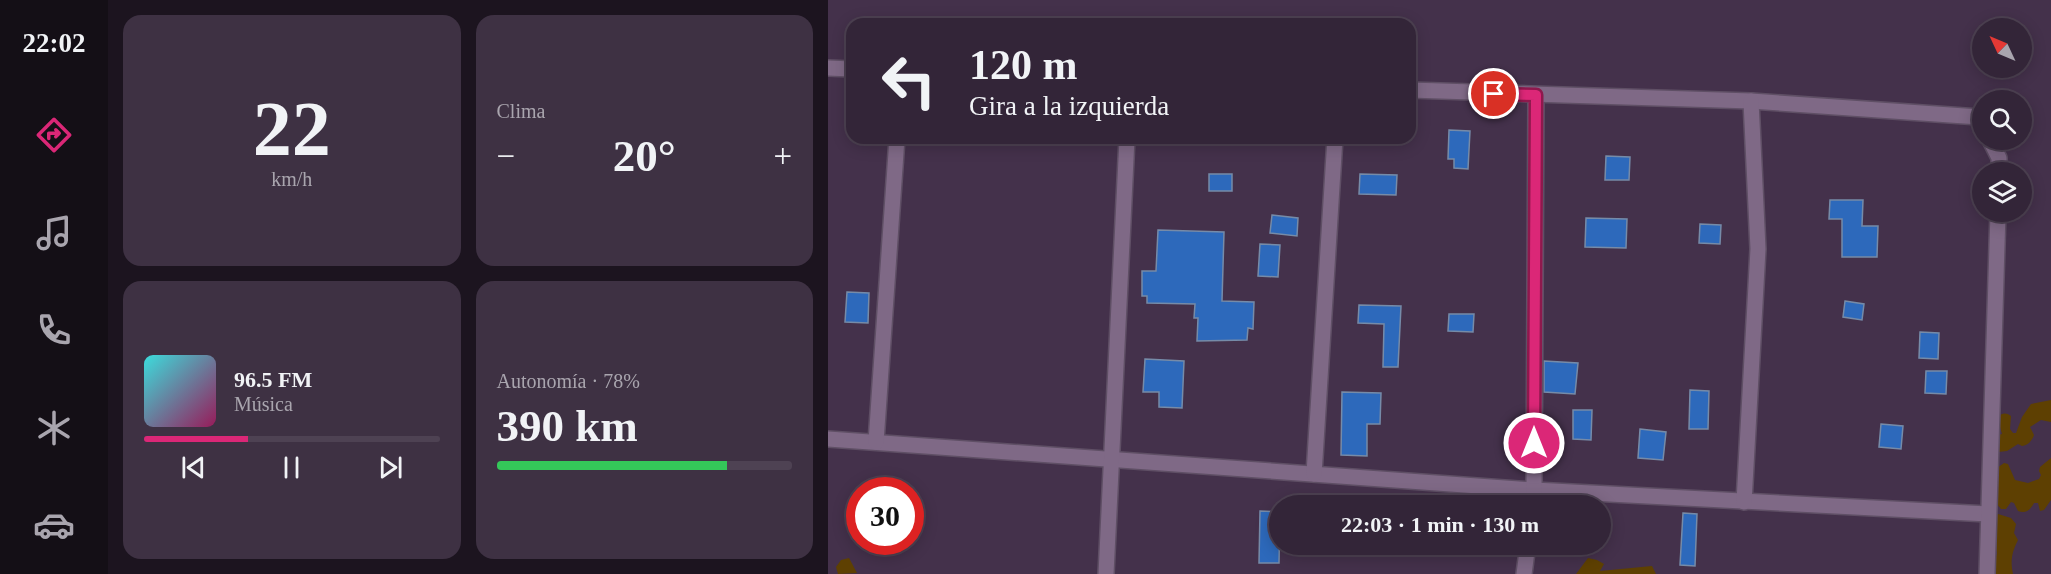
<!DOCTYPE html>
<html lang="es">
<meta charset="utf-8">
<style>
body{margin:0;font-family:Georgia,serif;background:#3e3143;color:#f1f3f6;height:100vh;display:flex;flex-direction:column;font-size:22px;white-space:nowrap}
*{box-sizing:border-box;margin:0}
p{font-size:20px;color:#a9a5ae}
.icon{flex:none;width:33px;height:33px;fill:none;stroke:currentColor;stroke-width:2;stroke-linecap:round;stroke-linejoin:round}
.map{position:relative;flex:1;overflow:hidden}
.sheet{display:flex;flex-direction:column;gap:15px;padding:15px;background:#1c141f;width:720px}
.sheet>*{flex:none}
.guide{position:absolute;left:18px;top:18px;width:570px;height:126px;border-radius:18px;box-shadow:0 3px 15px #0003,0 0 0 2px #4e4253;background:#332538;color:#f1f3f6;overflow:hidden}
.needle{width:39px;rotate:314deg}
.tools{position:absolute;left:1144px;top:18px;display:grid;gap:12px}
.tools a{display:grid;place-items:center;width:60px;height:60px;border-radius:50%;background:#332538;box-shadow:0 3px 15px #0003,0 0 0 2px #4e4253;font-size:30px}
.speed{position:absolute;left:18px;top:477px;display:flex;gap:12px;font-size:30px;font-weight:700;text-align:center}
.speed>*{display:grid;place-content:center;width:78px;height:78px;border-radius:50%;background:#332538;box-shadow:0 3px 15px #0003,0 0 0 2px #4e4253;line-height:1}
.speed .limit{border:9px solid #d22;background:#fff;color:#111}
.pin{position:absolute;display:grid;place-items:center;width:51px;height:51px;color:#fff;margin:-26px;border:3px solid #fff;border-radius:50%;box-shadow:0 2px 6px #0007}
.me{position:absolute;width:66px;margin:-33px;rotate:0deg;stroke-linejoin:round;filter:drop-shadow(0 0 4px #0008)}
.turn{display:flex;align-items:center;gap:21px;height:126px;padding:0 24px;font-size:27px}
.turn .icon{width:78px;height:78px;stroke-width:2.5}
.turn b{display:block;font-size:42px;line-height:51px}
.big{font-size:45px;font-weight:800;line-height:1.1}
.sheet .card{flex:1;display:flex;flex-direction:column;justify-content:center;gap:9px;min-width:0;padding:0 21px;border-radius:18px;background:#3e3143}
.sheet .dial{align-items:center;gap:0}
.dial b{font-size:78px;line-height:1}
.song{display:flex;align-items:center;gap:18px}
.cover{width:72px;height:72px;border-radius:9px;background:linear-gradient(135deg,hsl(180 70% 55%),hsl(330 70% 35%))}
.played{height:6px;border-radius:3px;background:linear-gradient(90deg,#db2777 35%,#4e4253 35%)}
.keys{display:flex;justify-content:space-around;direction:ltr}
.heat{display:flex;justify-content:space-between;align-items:center;font-size:33px;direction:ltr}
.charge{height:9px;border-radius:4px;background:linear-gradient(90deg,#34c759 78%,#4e4253 0)}
.sheet .tiles{flex:1;display:grid;gap:15px;grid-template-columns:repeat(2,1fr)}
.trip{position:absolute;left:441px;top:495px;width:342px;height:60px;border-radius:30px;background:#332538;box-shadow:0 3px 15px #0003,0 0 0 2px #4e4253;font-weight:800;line-height:60px;text-align:center}
main{display:flex;flex:1;min-height:0}
.dock{display:flex;flex-direction:column;width:108px;justify-content:space-around;align-items:center;background:#140f16;color:#a9a5ae}
.dock .icon{width:42px;height:42px}
.dock .active{color:#db2777}
.dock b{font-size:27px;color:#f1f3f6}
.map>svg:first-child{display:block}
</style>
<main>
<nav class="dock">
<b>22:02</b>
<svg class="icon active" aria-label="directions" viewBox="0 0 24 24"><path d="M12 3l9 9-9 9-9-9zM9 14v-3h6M13 9l2 2-2 2"/></svg>
<svg class="icon" aria-label="music" viewBox="0 0 24 24"><path d="M9 18V5l10-2v13"/><circle cx="6" cy="18" r="3"/><circle cx="16" cy="16" r="3"/></svg>
<svg class="icon" aria-label="phone" viewBox="0 0 24 24"><path d="M5 4h4l2 5-3 2q2 4 5 5l2-3 5 2v4C11 20 4 13 5 4z"/></svg>
<svg class="icon" aria-label="climate" viewBox="0 0 24 24"><path d="M12 3v18M4 7l16 10M4 17L20 7"/></svg>
<svg class="icon" aria-label="car" viewBox="0 0 24 24"><path d="M5 17H2v-5l4-1 3-4h7l3 4 3 1v5h-3M9 17h6M6 11h13"/><circle cx="7" cy="17" r="2"/><circle cx="17" cy="17" r="2"/></svg>
</nav>
<section class="sheet">
<div class="tiles">
<div class="card dial"><b>22</b><p>km/h</p></div>
<div class="card"><p>Clima</p>
<div class="heat"><a>−</a><b class="big">20°</b><a>+</a></div>
</div>
<div class="card">
<div class="song"><i class="cover"></i><div><b>96.5 FM</b><p>Música</p></div></div>
<div class="played"></div>
<div class="keys"><svg class="icon" aria-label="previous" viewBox="0 0 24 24"><path d="M18 5L8 12l10 7zM5 5v14"/></svg><svg class="icon" aria-label="pause" viewBox="0 0 24 24"><path d="M8 5v14M16 5v14"/></svg><svg class="icon" aria-label="next" viewBox="0 0 24 24"><path d="M6 5l10 7-10 7zM19 5v14"/></svg></div>
</div>
<div class="card"><p>Autonomía · 78%</p><b class="big">390 km</b><div class="charge"></div></div>
</div>
</section>
<div class="map">
<svg width="1223" height="574" viewBox="0 0 1223 574">
<rect width="100%" height="100%" fill="#44314b"/>
<g fill="#5e4002">
<path d="M1223,400v22l-10,-2 -11,7 4,8c-2,6 -6,10 -12,11l-4,-2 -11,7 -9,1v-17l4,-1 -5,-17c5,-4 9,-5 14,-1l-1,13 3,4h3l6,-16 9,-13z"/>
<path d="M1223,458v42l-7,10 -4,1 -2,-8h-4c-4,7 -8,11 -16,8l-4,-8 -3,-1 -5,7h-5l-5,-6 1,-35 7,-5 4,1 7,16 13,3 11,-4 2,-4 -2,-4 1,-4z"/>
<path d="M1170,514l13,4 5,6 -2,9 4,7c-6,12 -8,20 -5,34h-22l6,-21 -2,-8 -1,-30z"/>
<polygon points="21,558 29,573 10,574 8,567 13,560"/>
<polygon points="760,558 769,560 776,564 772,571 824,566 828,574 748,574"/>
</g>
<g fill="#2d69bb" stroke="#768ba8" stroke-width="1.5">
<polygon points="621,130 642,131 640,169 626,168 626,159 620,159"/>
<polygon points="778,156 802,157 801,180 777,180"/>
<rect x="381" y="174" width="23" height="17"/>
<polygon points="532,174 569,175 568,195 531,194"/>
<polygon points="1002,200 1035,200 1034,226 1050,226 1049,257 1014,257 1014,219 1001,219"/>
<polygon points="444,215 470,218 469,236 442,233"/>
<polygon points="758,218 799,219 798,248 757,247"/>
<polygon points="872,224 893,225 892,244 871,243"/>
<polygon points="330,230 396,232 394,301 426,302 425,329 420,328 419,340 369,341 370,318 366,318 367,304 319,303 319,296 314,296 314,271 328,271"/>
<polygon points="432,244 452,245 450,277 430,276"/>
<polygon points="19,292 41,293 40,323 17,322"/>
<polygon points="1017,301 1036,304 1034,320 1015,317"/>
<polygon points="531,305 573,306 570,367 555,367 556,324 530,323"/>
<polygon points="621,314 646,314 645,332 620,331"/>
<polygon points="1092,332 1111,333 1110,359 1091,358"/>
<polygon points="317,359 356,361 354,408 331,407 331,392 315,392"/>
<polygon points="716,361 750,363 747,394 716,392"/>
<polygon points="1098,371 1119,371 1118,394 1097,393"/>
<polygon points="862,390 881,391 880,429 861,429"/>
<polygon points="514,392 553,393 552,424 539,424 539,456 513,455"/>
<polygon points="745,410 764,410 763,440 745,439"/>
<polygon points="1053,424 1075,426 1073,449 1051,447"/>
<polygon points="812,429 838,432 835,460 810,458"/>
<polygon points="432,511 452,512 451,563 431,563"/>
<polygon points="855,513 869,514 867,566 852,565"/>
</g>
<g fill="none" stroke-linecap="round" stroke-linejoin="round">
<g stroke="#5f4f65" stroke-width="18">
<g id="minor">
<polyline points="0,68 24,69"/>
<polyline points="582,90 923,101 1151,117 1155,125"/>
<polyline points="1162,140 1171,158 1171,172"/>
<polyline points="0,439 706,490 1160,514"/>
<polyline points="48,442 69,138"/>
<polyline points="486,474 507,138"/>
<polyline points="916,502 930,249 923,101"/>
<polyline points="704,506 706,490 708,95"/>
<polyline points="278,574 299,138"/>
<polyline points="696,574 700,544"/>
<polyline points="1159,574 1170,212"/>
</g>
</g>
<use href="#minor" stroke="#7f6986" stroke-width="15"/>
</g>
<g fill="none" stroke-linecap="round" stroke-linejoin="round">
<g stroke="#8e194d" stroke-width="15">
<polyline id="route" points="666,94 708,95 706,443"/>
</g>
<use href="#route" stroke="#db2777" stroke-width="10"/>
</g>
</svg>
<div class="tools">
<a><svg class="needle" viewBox="-14 -14 28 28"><path d="M0-13l5 13h-10z" fill="#e53935"/><path d="M0 13l5-13h-10z" fill="#a9a5ae"/></svg></a>
<a><svg class="icon" aria-label="search" viewBox="0 0 24 24"><circle cx="10" cy="10" r="6"/><path d="M15 15l6 6"/></svg></a>
<a><svg class="icon" aria-label="layers" viewBox="0 0 24 24"><path d="M12 4l9 5-9 5-9-5zM3 14l9 5 9-5"/></svg></a>
</div>
<div class="speed"><div class="limit">30</div></div>
<div class="pin" style="left:666px;top:94px;background:#d93025"><svg class="icon" aria-label="arrive" viewBox="0 0 24 24"><path d="M6 21V4h12l-3 4 3 4H6"/></svg></div>
<svg class="me" style="left:706px;top:443px" viewBox="-20 -20 40 40"><circle r="17" fill="#db2777" stroke="#fff" stroke-width="3"/><path d="M0-11L8 9 0 5-8 9z" fill="#fff"/></svg>
<div class="trip">22:03 · 1 min · 130 m</div>
<div class="guide">
<div class="turn"><svg class="icon" aria-label="left" viewBox="0 0 24 24"><path d="M17 20v-9H6M10 6l-5 5 5 5"/></svg><div><b>120 m</b>Gira a la izquierda</div></div>
</div>
</div>
</main>
